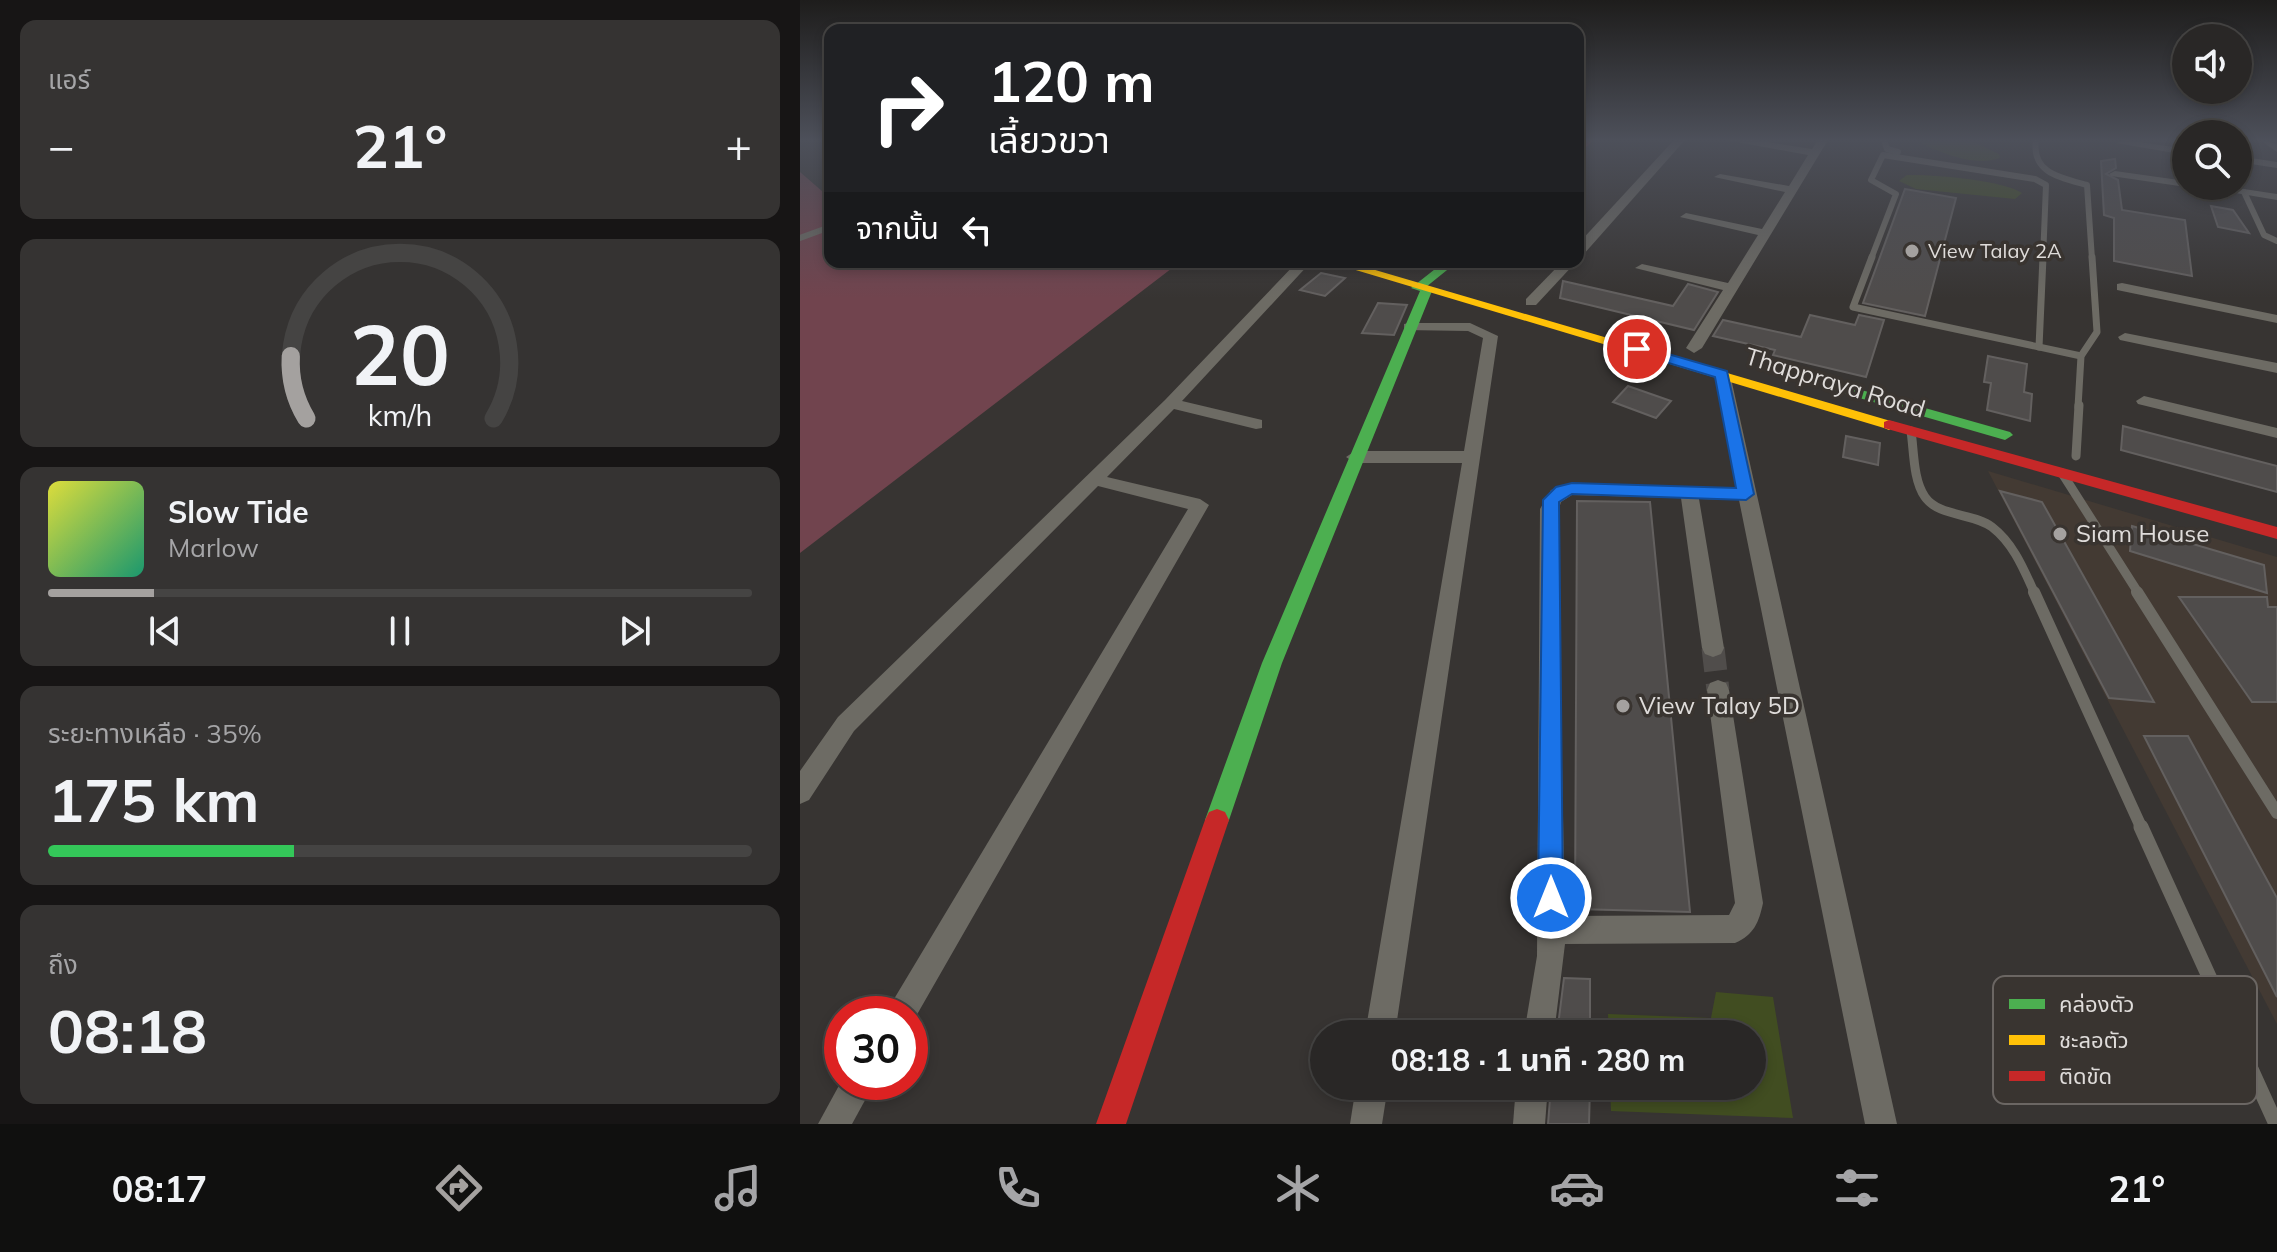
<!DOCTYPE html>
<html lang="th">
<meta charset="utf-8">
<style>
body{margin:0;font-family:Mulish,"Noto Sans Thai",sans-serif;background:#353332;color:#f1f3f6;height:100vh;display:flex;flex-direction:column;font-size:30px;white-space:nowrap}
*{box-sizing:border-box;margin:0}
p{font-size:26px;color:#a5a5a7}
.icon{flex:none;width:44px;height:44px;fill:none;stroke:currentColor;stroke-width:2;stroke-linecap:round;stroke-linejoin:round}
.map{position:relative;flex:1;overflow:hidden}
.details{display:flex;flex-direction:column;gap:20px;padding:20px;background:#171515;width:800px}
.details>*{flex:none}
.guide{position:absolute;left:24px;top:24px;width:760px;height:244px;border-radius:16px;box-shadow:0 4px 12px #0003,0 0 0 2px #454443;background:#202124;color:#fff;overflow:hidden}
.tools{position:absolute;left:1372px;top:24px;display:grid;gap:16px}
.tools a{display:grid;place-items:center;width:80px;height:80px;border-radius:50%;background:#292726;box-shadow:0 4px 12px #0003,0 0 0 2px #454443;font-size:40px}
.speed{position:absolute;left:24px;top:996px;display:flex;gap:16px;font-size:40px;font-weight:700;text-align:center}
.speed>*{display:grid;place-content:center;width:104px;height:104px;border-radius:50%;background:#292726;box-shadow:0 4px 12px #0003,0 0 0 2px #454443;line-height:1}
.speed .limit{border:12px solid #d22;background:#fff;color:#111}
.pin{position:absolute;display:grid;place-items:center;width:68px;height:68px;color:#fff;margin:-34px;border:4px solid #fff;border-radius:50%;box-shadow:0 2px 8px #0007}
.me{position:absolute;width:88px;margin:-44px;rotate:0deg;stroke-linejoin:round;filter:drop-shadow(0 0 6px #0008)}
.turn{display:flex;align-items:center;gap:28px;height:168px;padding:0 32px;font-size:36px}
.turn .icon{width:104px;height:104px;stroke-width:2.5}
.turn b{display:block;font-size:56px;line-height:68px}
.then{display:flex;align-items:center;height:76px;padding:0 32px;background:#0003;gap:16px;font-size:30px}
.big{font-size:60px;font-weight:700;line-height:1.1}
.details .widget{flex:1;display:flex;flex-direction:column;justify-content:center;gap:12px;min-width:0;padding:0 28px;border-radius:16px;background:#353332}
.details .dial{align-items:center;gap:0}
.dial svg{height:208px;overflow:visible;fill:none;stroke:#454443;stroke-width:7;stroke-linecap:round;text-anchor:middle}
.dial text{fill:#f1f3f6;stroke:none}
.song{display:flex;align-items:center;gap:24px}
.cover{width:96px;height:96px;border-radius:12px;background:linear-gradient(135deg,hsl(60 70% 55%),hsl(160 70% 35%))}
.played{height:8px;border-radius:4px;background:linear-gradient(90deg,#a4a19f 15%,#454443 15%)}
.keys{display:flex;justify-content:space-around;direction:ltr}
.heat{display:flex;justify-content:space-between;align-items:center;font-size:44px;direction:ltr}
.charge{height:12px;border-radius:6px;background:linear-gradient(90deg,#34c759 35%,#454443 0)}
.trip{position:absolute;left:510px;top:1020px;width:456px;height:80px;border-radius:40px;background:#292726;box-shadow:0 4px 12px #0003,0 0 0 2px #454443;font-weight:700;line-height:80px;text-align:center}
.menu{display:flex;height:128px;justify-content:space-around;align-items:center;background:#10100f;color:#a5a5a7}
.menu .icon{width:56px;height:56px}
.menu .current{color:#a4a19f}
.menu b{font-size:36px;color:#f1f3f6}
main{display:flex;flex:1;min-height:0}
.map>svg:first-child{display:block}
</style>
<main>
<section class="details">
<div class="widget"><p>แอร์</p>
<div class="heat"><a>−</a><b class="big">21°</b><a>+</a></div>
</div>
<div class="widget dial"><svg viewBox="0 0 100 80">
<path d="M14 69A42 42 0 1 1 86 69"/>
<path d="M14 69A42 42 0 0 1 8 45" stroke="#a4a19f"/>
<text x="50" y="56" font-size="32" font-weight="700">20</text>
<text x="50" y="72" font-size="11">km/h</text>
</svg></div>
<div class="widget">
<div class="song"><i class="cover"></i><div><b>Slow Tide</b><p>Marlow</p></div></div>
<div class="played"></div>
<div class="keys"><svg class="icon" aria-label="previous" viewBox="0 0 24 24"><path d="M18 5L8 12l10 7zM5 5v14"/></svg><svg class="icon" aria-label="pause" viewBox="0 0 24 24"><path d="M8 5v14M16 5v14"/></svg><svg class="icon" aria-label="next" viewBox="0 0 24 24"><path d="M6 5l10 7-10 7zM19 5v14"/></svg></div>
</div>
<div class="widget"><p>ระยะทางเหลือ · 35%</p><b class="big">175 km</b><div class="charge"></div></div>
<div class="widget"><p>ถึง</p><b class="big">08:18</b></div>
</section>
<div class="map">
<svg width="1477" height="1124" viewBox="0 0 1477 1124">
<rect width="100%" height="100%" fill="#373432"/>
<polygon fill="#433a33" points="1188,471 1477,557 1477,1024"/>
<polygon fill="#71444e" points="0,172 30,198 30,262 380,262 0,553"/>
<g fill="#414d21">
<path d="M1121,141l53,1 25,12 1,4c-24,9 -55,-4 -78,-14z"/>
<path d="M1107,175c24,-1 96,5 115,18l-7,6 -99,-10 -17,-8z"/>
<polygon points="916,992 973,997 993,1118 811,1111 810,1086 952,1086 952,1034 809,1034 808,1014 911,1018"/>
</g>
<g fill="#4f4c4b" stroke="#63605f" stroke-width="2">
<polygon points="1315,159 1316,168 1306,174 1318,180 1322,210 1385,220 1392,276 1314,261 1314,218 1304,215 1301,161"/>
<polygon points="1105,189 1156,198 1125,316 1063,303"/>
<polygon points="1411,206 1433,210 1449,233 1418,227"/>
<polygon points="521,273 545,278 525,296 500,290"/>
<polygon points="763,281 873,306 888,284 918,292 894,330 760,298"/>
<polygon points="578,303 607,305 594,335 562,333"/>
<polygon points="1010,315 1055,325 1059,315 1084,320 1066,377 973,355 975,350 913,336 923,320 1001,337"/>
<polygon points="1188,356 1227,364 1224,392 1232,394 1230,421 1187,410 1191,383 1184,382"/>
<polygon points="828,386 871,401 856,418 813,402"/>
<polygon points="1323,426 1477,466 1477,492 1321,450"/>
<polygon points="1046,436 1080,443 1078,465 1043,457"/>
<polygon points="1200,491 1242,502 1354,702 1309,698"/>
<polygon points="777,501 850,502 890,912 775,909"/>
<polygon points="1332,526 1464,565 1467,593 1330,551"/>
<polygon points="1379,597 1467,597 1468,607 1477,607 1477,702 1452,702"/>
<polygon points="1344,736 1388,736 1477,898 1477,997"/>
<polygon points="764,978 790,979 790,1034 757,1034"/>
<polygon points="751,1086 790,1086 789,1124 748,1124"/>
</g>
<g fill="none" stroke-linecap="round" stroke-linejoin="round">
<polyline stroke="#504d4b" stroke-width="23" stroke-dasharray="23 12" stroke-linecap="butt" points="913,648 918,690"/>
<g stroke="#6d6b64" stroke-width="6">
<polyline points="1084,140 1087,149 1098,152"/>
<path d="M1236,140c-5,33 25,38 51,45l5,74"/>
<polyline points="1444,192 1464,235 1477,241"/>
<polyline points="0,238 30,227"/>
<polyline points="1071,259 1096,194 1071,180 1083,155 1235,179 1246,185 1243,259"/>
</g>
<g stroke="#6d6b64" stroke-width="7">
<polyline points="1072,257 1053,307 1281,356"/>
<polyline points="1239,347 1243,257"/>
<polyline points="1278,407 1281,356 1297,332 1292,257"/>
</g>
<g stroke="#6d6b64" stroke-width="9">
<path d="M1111,431c3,20 2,49 14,66 14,20 49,16 67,30 22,17 32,43 43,67"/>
<polyline points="1276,456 1279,405"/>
<polyline points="1262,473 1339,594"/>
</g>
<g stroke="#6d6b64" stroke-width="12">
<polyline points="1234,592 1342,829"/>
<polyline points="1337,592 1477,813"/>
</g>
<polyline stroke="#6d6b64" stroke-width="15" points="1341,827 1476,1124"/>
<g fill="#6d6b64" fill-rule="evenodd">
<polygon points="874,140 885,140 783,255 778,256 778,244"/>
<polygon points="926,140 954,140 1012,149 1018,140 1028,140 902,348 894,353 886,348 923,290 835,268 842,264 928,283 958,235 880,217 886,213 962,229 985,192 914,177 920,174 989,186 1008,155"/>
<polygon points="1326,140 1386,149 1386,155 1316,143"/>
<polygon points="1460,140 1477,144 1477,152"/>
<polygon points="1438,156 1477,162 1477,168 1438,162"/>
<polygon points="1315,171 1386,181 1386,186 1390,186 1386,187 1311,176 1309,174"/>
<polygon points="1394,186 1424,186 1477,194 1477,200"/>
<polygon points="497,262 511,262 382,401 462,420 462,428 456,429 374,409 307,477 400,499 409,505 111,1025 110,1014 85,1014 388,509 298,486 54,731 9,800 0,804 0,771 38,717 365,400"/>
<polygon points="762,262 776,262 736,305 726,305 726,299"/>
<polygon points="1322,283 1477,315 1477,323 1317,290 1317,284"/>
<polygon points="609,323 670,323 698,336 595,1034 565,1034 662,463 555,463 546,457 555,451 664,451 683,338 668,331 604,330 604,324"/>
<polygon points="1325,333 1477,363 1477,373 1320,340 1318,337"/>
<path d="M922,369l8,5 167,750h-32l-126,-624 -40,-1 25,149 -3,6 -8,3 -8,-3 -3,-6 -21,-150 -109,-3 -11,7 -4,13 8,401 164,-1 6,-12 -28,-213 3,-7 8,-3 8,3 3,7 34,213c-4,19 -9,32 -28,40l-170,1 -11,90h-30l13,-78 3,-447 11,-19 21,-7 165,5 -23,-114z"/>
<polygon points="1344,396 1477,428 1477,438 1338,404 1336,401"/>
<polygon points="42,1080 75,1082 52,1124 18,1124"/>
<polygon points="556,1086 588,1086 582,1124 550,1124"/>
<polygon points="716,1086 748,1086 745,1124 713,1124"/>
</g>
<g fill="#4caf50" fill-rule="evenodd">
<polygon points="644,262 657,262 626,287 632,291 482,663 429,820 425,828 417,831 409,828 405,820 462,663 620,291 611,288"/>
<polygon points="1040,384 1210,432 1213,435 1205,440 1035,391 1035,385"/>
</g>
<polygon fill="#ffc107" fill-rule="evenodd" points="529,262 548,262 1094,422 1097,425 1089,430 1084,428"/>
<g fill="#c62828" fill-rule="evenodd">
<polygon points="784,140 794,140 778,154 778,146"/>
<polygon points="1089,420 1477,527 1477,539 1084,428 1084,422"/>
<polygon points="417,809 425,812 429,820 326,1124 296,1124 405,820 409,812"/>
</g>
</g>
<linearGradient id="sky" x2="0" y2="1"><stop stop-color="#1e1d1c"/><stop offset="0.47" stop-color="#4d505a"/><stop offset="1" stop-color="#4d505a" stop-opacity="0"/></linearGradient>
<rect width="1477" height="298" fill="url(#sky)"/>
<polygon fill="#1a73e8" stroke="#114b97" stroke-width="2" points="837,345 927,371 954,494 946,500 772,494 759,502 763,898 760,907 751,911 742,907 738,898 743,500 756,487 772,483 936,488 915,377 832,352 832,346"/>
<g fill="#a4a19f" stroke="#393430" stroke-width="3">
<circle cx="1112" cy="251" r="8"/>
<circle cx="1260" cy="534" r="8"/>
<circle cx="823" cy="706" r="8"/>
</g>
<g text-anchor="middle" stroke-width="7" stroke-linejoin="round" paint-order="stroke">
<g font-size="20" fill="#dfdcda" stroke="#393430" text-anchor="start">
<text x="1128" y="258">View Talay 2A</text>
</g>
<g font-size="24" fill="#dfdcda" stroke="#393430">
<text transform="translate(1035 383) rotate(17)" y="8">Thappraya Road</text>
</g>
<g font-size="24" fill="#dfdcda" stroke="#393430" text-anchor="start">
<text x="1276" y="542">Siam House</text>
<text x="839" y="714">View Talay 5D</text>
</g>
</g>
<rect x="1193" y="976" width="264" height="128" rx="12" fill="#393430" stroke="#6b6663" stroke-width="2"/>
<rect x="1209" y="999" width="36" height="10" fill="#4caf50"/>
<rect x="1209" y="1035" width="36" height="10" fill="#ffc107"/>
<rect x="1209" y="1071" width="36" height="10" fill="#c62828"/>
<g font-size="22" fill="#dfdcda">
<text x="1259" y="1012">คล่องตัว</text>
<text x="1259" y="1048">ชะลอตัว</text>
<text x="1259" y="1084">ติดขัด</text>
</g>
</svg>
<div class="tools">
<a><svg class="icon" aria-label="sound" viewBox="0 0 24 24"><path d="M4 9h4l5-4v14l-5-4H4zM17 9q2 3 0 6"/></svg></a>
<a><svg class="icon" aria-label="search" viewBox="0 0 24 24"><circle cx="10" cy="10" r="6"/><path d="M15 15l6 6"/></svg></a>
</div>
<div class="speed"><div class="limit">30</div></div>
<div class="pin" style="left:837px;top:349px;background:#d93025"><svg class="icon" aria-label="arrive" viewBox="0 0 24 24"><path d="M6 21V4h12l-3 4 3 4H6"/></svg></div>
<svg class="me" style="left:751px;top:898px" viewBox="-20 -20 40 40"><circle r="17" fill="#1a73e8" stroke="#fff" stroke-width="3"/><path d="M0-11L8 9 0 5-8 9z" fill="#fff"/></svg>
<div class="trip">08:18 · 1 นาที · 280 m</div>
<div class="guide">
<div class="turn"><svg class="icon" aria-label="right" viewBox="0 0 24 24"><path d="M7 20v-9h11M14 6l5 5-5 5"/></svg><div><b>120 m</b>เลี้ยวขวา</div></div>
<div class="then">จากนั้น<svg class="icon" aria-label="left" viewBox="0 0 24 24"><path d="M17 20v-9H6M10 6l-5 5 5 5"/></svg></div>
</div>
</div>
</main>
<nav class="menu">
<b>08:17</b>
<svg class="icon current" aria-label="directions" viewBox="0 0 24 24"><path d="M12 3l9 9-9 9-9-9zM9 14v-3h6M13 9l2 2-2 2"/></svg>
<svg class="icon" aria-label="music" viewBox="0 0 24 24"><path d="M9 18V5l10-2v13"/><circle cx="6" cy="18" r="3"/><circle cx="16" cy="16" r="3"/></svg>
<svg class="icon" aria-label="phone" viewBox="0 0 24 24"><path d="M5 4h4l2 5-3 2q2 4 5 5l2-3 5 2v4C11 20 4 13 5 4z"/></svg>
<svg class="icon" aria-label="climate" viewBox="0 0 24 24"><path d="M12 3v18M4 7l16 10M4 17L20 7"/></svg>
<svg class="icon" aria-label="car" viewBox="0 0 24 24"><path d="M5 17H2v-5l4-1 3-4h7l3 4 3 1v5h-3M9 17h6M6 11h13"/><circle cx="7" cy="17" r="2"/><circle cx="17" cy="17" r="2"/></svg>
<svg class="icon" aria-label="filters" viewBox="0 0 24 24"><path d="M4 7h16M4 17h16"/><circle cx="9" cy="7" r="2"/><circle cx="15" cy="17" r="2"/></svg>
<b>21°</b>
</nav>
